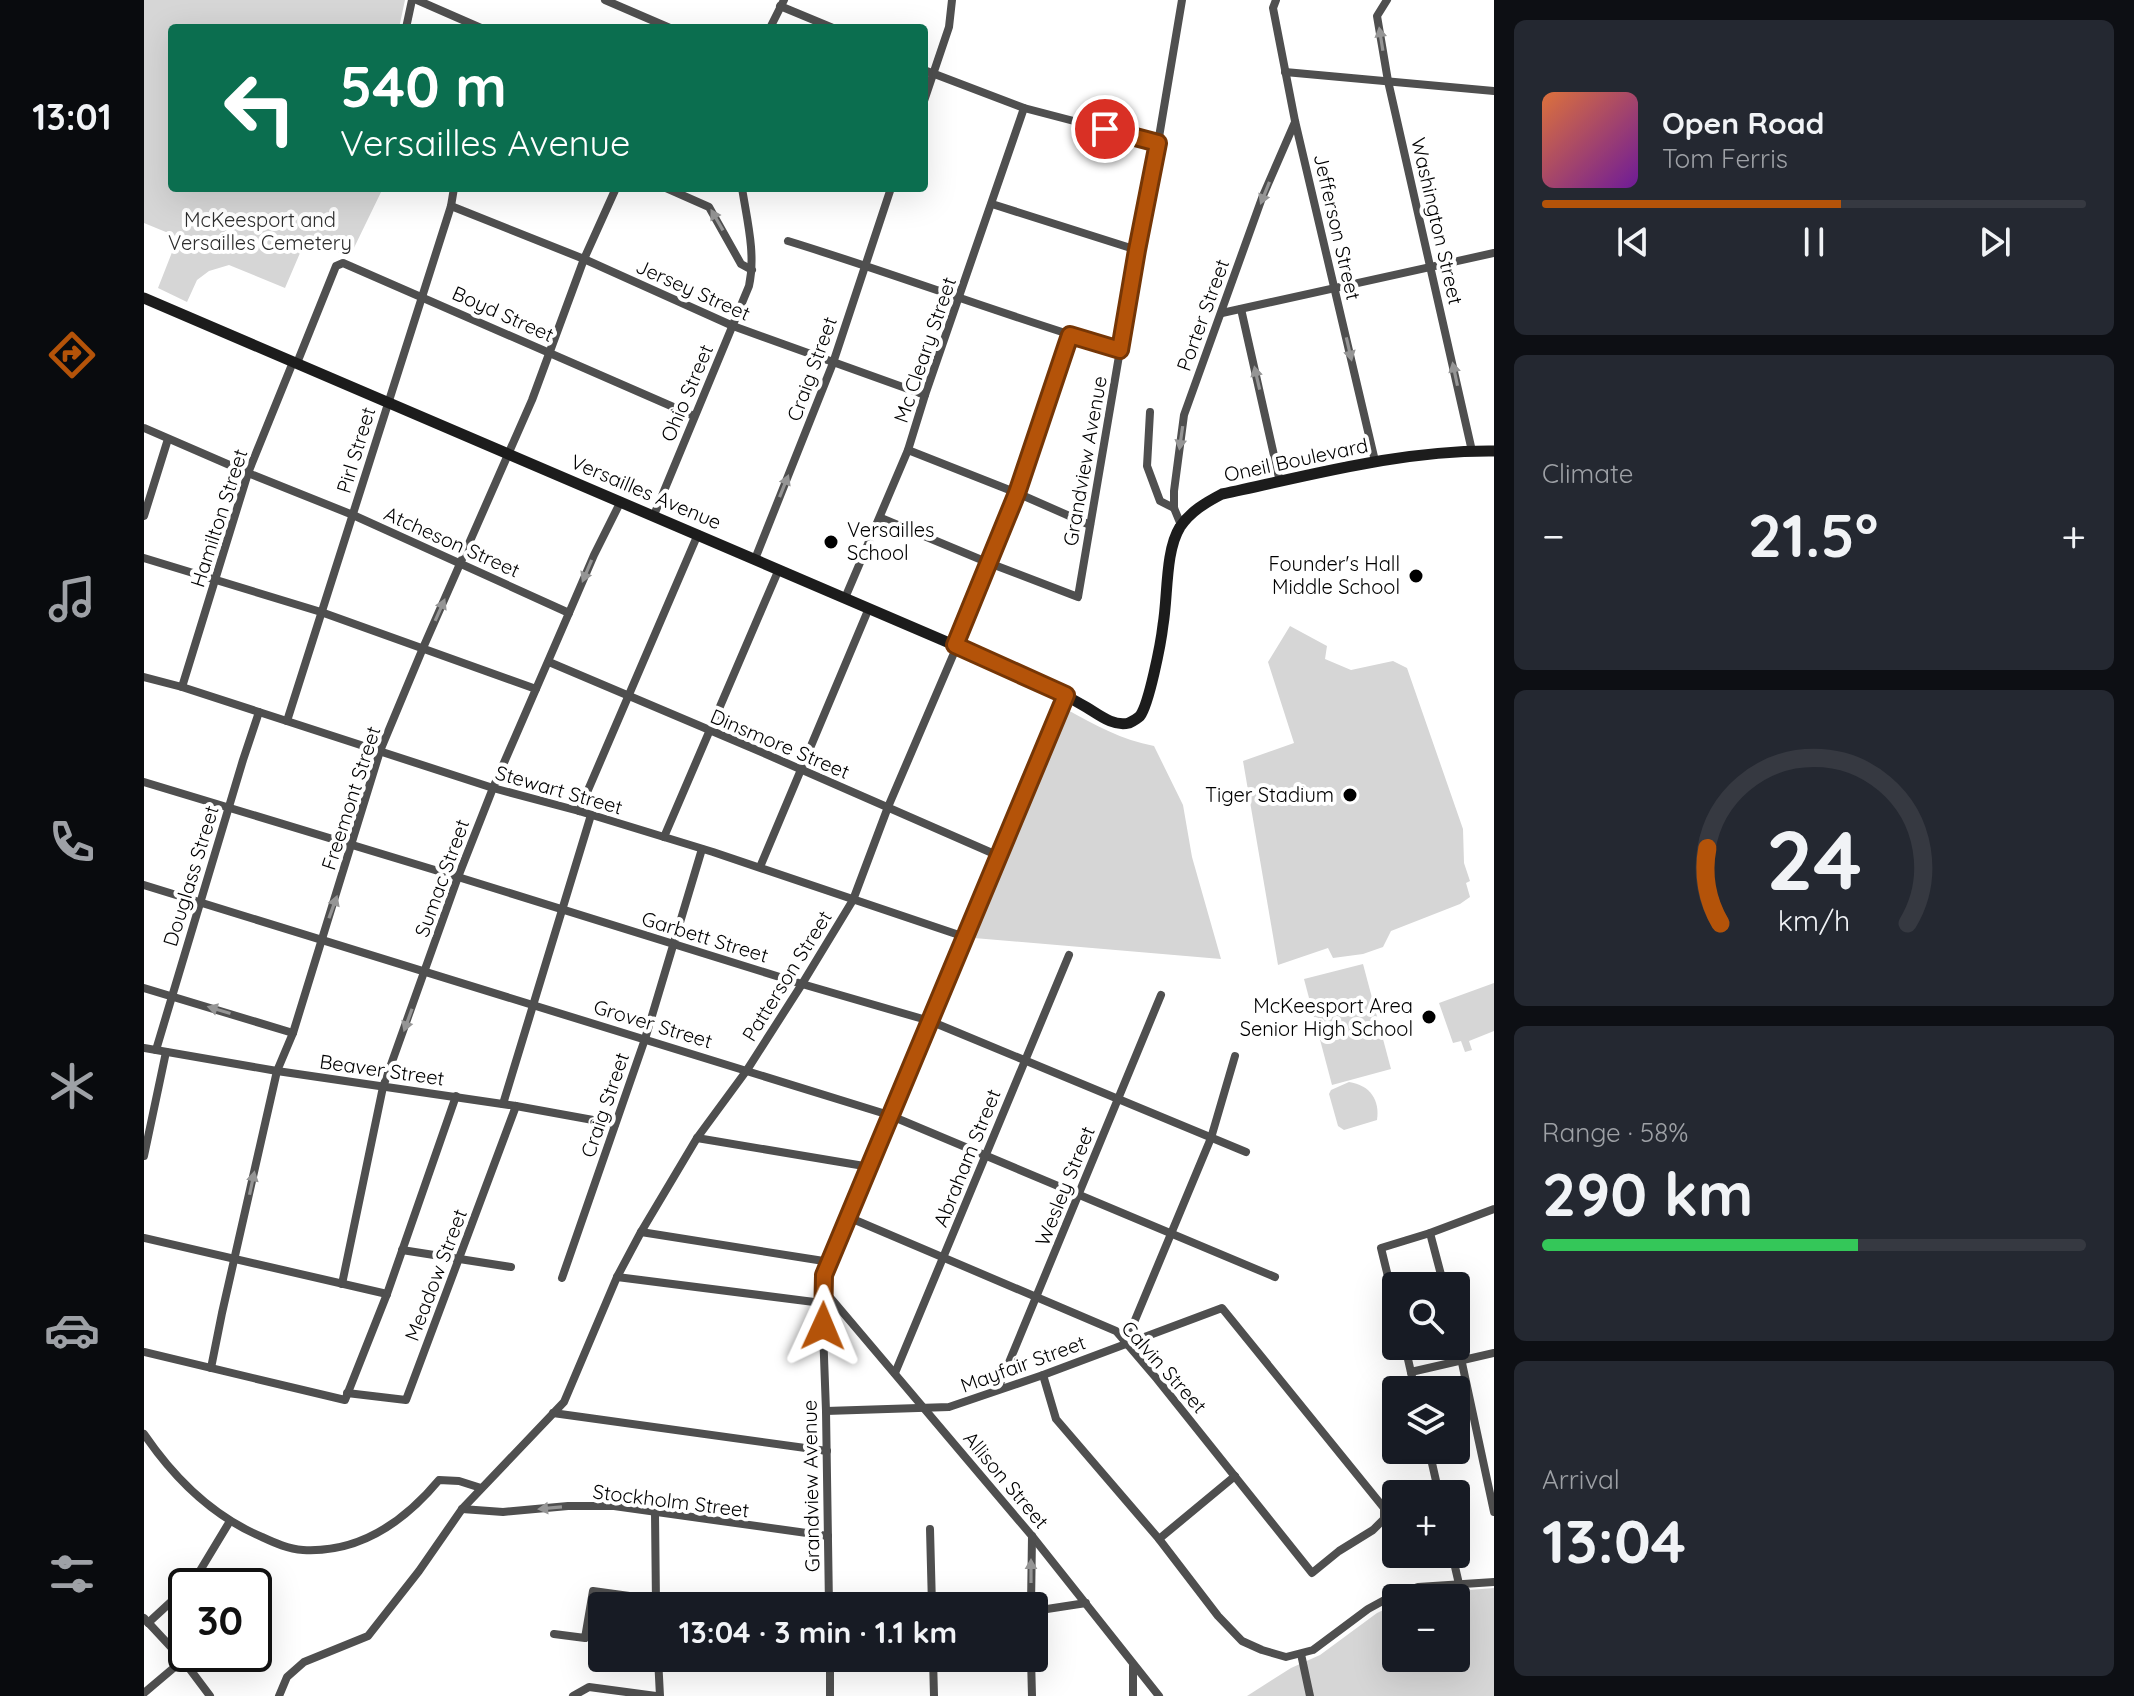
<!DOCTYPE html>
<meta charset="utf-8">
<style>
body{margin:0;font-family:Quicksand,sans-serif;background:#242831;color:#f1f3f6;height:100vh;display:flex;flex-direction:column;font-size:30px;white-space:nowrap}
*{box-sizing:border-box;margin:0}
p{font-size:26px;color:#9ea1a6}
.icon{flex:none;width:44px;height:44px;fill:none;stroke:currentColor;stroke-width:2;stroke-linecap:round;stroke-linejoin:round}
.map{position:relative;flex:1;overflow:hidden}
.details{display:flex;flex-direction:column;gap:20px;padding:20px;background:#0d0f14;width:640px}
.details>*{flex:none}
.top-card{position:absolute;left:24px;top:24px;width:760px;height:168px;border-radius:8px;box-shadow:0 8px 32px #0002;background:#0b6e4f;color:#fff;overflow:hidden}
.tools{position:absolute;left:1238px;top:1272px;display:grid;gap:16px}
.tools a{display:grid;place-items:center;width:88px;height:88px;border-radius:8px;background:#171b24;box-shadow:0 8px 32px #0002;font-size:40px}
.speed{position:absolute;left:24px;top:1568px;display:flex;gap:16px;font-size:40px;font-weight:700;text-align:center}
.speed>*{display:grid;place-content:center;width:104px;height:104px;border-radius:50%;background:#171b24;box-shadow:0 8px 32px #0002;line-height:1}
.speed .limit{border:4px solid #111;border-radius:12px;background:#fff;color:#111}
.pin{position:absolute;display:grid;place-items:center;width:68px;height:68px;color:#fff;margin:-34px;border:4px solid #fff;border-radius:50%;box-shadow:0 2px 8px #0007}
.me{position:absolute;width:88px;margin:-44px;rotate:1deg;stroke-linejoin:round;filter:drop-shadow(0 0 6px #0008)}
.turn{display:flex;align-items:center;gap:28px;height:168px;padding:0 40px;font-size:36px}
.turn .icon{width:104px;height:104px;stroke-width:2.5}
.turn b{display:block;font-size:56px;line-height:68px}
.big{font-size:60px;font-weight:700;line-height:1.1}
.details .tile{flex:1;display:flex;flex-direction:column;justify-content:center;gap:12px;min-width:0;padding:0 28px;border-radius:12px;background:#242831}
.details .dial{align-items:center;gap:0}
.dial svg{height:208px;overflow:visible;fill:none;stroke:#363941;stroke-width:7;stroke-linecap:round;text-anchor:middle}
.dial text{fill:#f1f3f6;stroke:none}
.song{display:flex;align-items:center;gap:24px}
.cover{width:96px;height:96px;border-radius:12px;background:linear-gradient(135deg,hsl(20 70% 55%),hsl(280 70% 35%))}
.played{height:8px;border-radius:4px;background:linear-gradient(90deg,#b45309 55%,#363941 55%)}
.keys{display:flex;justify-content:space-around;direction:ltr}
.heat{display:flex;justify-content:space-between;align-items:center;font-size:44px;direction:ltr}
.charge{height:12px;border-radius:6px;background:linear-gradient(90deg,#34c759 58%,#363941 0)}
.trip{position:absolute;left:444px;top:1592px;width:460px;height:80px;border-radius:8px;background:#171b24;box-shadow:0 8px 32px #0002;font-weight:700;line-height:80px;text-align:center}
main{display:flex;flex:1;min-height:0}
.dock{display:flex;flex-direction:column;width:144px;justify-content:space-around;align-items:center;background:#090b0e;color:#9ea1a6}
.dock .icon{width:56px;height:56px}
.dock .active{color:#b45309}
.dock b{font-size:36px;color:#f1f3f6}
.map>svg:first-child{display:block}
</style>
<main>
<nav class="dock">
<b>13:01</b>
<svg class="icon active" aria-label="directions" viewBox="0 0 24 24"><path d="M12 3l9 9-9 9-9-9zM9 14v-3h6M13 9l2 2-2 2"/></svg>
<svg class="icon" aria-label="music" viewBox="0 0 24 24"><path d="M9 18V5l10-2v13"/><circle cx="6" cy="18" r="3"/><circle cx="16" cy="16" r="3"/></svg>
<svg class="icon" aria-label="phone" viewBox="0 0 24 24"><path d="M5 4h4l2 5-3 2q2 4 5 5l2-3 5 2v4C11 20 4 13 5 4z"/></svg>
<svg class="icon" aria-label="climate" viewBox="0 0 24 24"><path d="M12 3v18M4 7l16 10M4 17L20 7"/></svg>
<svg class="icon" aria-label="car" viewBox="0 0 24 24"><path d="M5 17H2v-5l4-1 3-4h7l3 4 3 1v5h-3M9 17h6M6 11h13"/><circle cx="7" cy="17" r="2"/><circle cx="17" cy="17" r="2"/></svg>
<svg class="icon" aria-label="filters" viewBox="0 0 24 24"><path d="M4 7h16M4 17h16"/><circle cx="9" cy="7" r="2"/><circle cx="15" cy="17" r="2"/></svg>
</nav>
<div class="map">
<svg width="1350" height="1696" viewBox="0 0 1350 1696">
<rect width="100%" height="100%" fill="#fff"/>
<g fill="#d6d6d6">
<polygon points="0,0 261,0 255,28 28,28 28,188 239,188 207,254 192,252 168,242 159,246 141,288 85,265 65,271 53,280 43,302 14,288 34,237 0,223"/>
<polygon points="1146,626 1183,646 1181,659 1207,670 1249,661 1263,668 1319,829 1320,863 1326,881 1322,883 1326,897 1316,904 1247,931 1239,947 1219,954 1189,958 1184,948 1134,965 1099,761 1150,743 1124,662"/>
<path d="M922,709c29,16 56,31 88,37l29,59 9,52 29,102 -247,-21z"/>
<polygon points="1219,964 1247,1069 1188,1085 1160,979"/>
<polygon points="1350,983 1350,1031 1325,1041 1328,1050 1321,1052 1317,1041 1309,1043 1295,1003"/>
<path d="M1205,1082c21,3 31,18 28,38l-33,10 -6,-4 -9,-32 2,-4z"/>
<polygon points="1350,1588 1350,1696 1103,1696 1147,1668 1176,1655 1233,1613 1252,1604 1252,1658 1312,1658 1312,1598 1266,1598 1275,1594"/>
</g>
<g fill="none" stroke-linecap="round" stroke-linejoin="round">
<g stroke="#4f4f4f" stroke-width="8">
<polyline points="273,0 337,28"/>
<polyline points="461,0 526,28"/>
<polyline points="1132,0 1129,8 1151,121 1231,461"/>
<polyline points="1243,0 1233,16 1244,81 1328,451"/>
<polyline points="636,6 689,28"/>
<polyline points="262,28 268,0"/>
<polyline points="626,28 640,0"/>
<polyline points="780,70 880,108 1014,143"/>
<polyline points="1141,72 1350,91"/>
<polyline points="780,101 805,27 808,0"/>
<polyline points="522,188 565,207 597,264 608,270"/>
<polyline points="848,204 993,250"/>
<polyline points="307,206 440,259 589,326 781,395"/>
<path d="M644,241c111,34 220,76 332,109"/>
<polyline points="1097,309 1136,482"/>
<polyline points="1078,313 1350,253"/>
<polyline points="153,363 192,266 199,263 550,416"/>
<polyline points="1006,412 1003,466 1016,501 1030,508"/>
<polyline points="0,428 104,473 209,515 425,613"/>
<polyline points="764,450 873,493 946,525"/>
<path d="M510,515l95,-229c7,-32 -2,-66 -7,-98"/>
<polyline points="0,516 24,439"/>
<polyline points="737,518 845,563 934,597 993,250 1014,143 1038,0"/>
<polyline points="1037,525 1030,508 1030,491 1040,415 1118,198 1151,122"/>
<polyline points="0,558 177,612 392,689"/>
<polyline points="611,559 689,363 747,188"/>
<polyline points="701,598 764,450 781,395 880,108"/>
<polyline points="405,662 608,748 855,856"/>
<polyline points="0,677 38,687 349,788 435,811 569,852 821,937"/>
<polyline points="38,687 104,473 149,362"/>
<polyline points="143,721 307,206 310,188"/>
<polyline points="0,782 314,877 658,984 786,1021 1102,1152"/>
<polyline points="435,811 554,534"/>
<polyline points="520,837 635,569"/>
<polyline points="616,867 725,608"/>
<polyline points="0,885 745,1115 1131,1277"/>
<polyline points="0,988 149,1033"/>
<polyline points="0,1048 133,1071 372,1106 471,1124"/>
<polyline points="12,1050 99,760 115,712"/>
<polyline points="359,1104 447,815"/>
<polyline points="553,1138 726,1167"/>
<polyline points="0,1156 22,1052"/>
<polyline points="497,1232 686,1262"/>
<polyline points="1286,1233 1300,1286"/>
<polyline points="0,1238 243,1294"/>
<polyline points="258,1250 367,1267"/>
<polyline points="473,1277 678,1303"/>
<polyline points="418,1278 501,1039 558,849"/>
<polyline points="198,1284 239,1087 314,877 349,788 425,613 450,555 477,501"/>
<polyline points="679,1289 888,1536 1015,1696"/>
<polyline points="1252,1309 1237,1248 1286,1233 1350,1209"/>
<polyline points="1312,1335 1350,1512"/>
<polyline points="981,1344 1067,1138 1091,1056"/>
<polyline points="1261,1346 1271,1390"/>
<polyline points="0,1352 201,1400 243,1294 312,1096"/>
<polyline points="67,1368 78,1313 133,1071 149,1033 236,751 279,648 388,400 440,259 472,188"/>
<polyline points="1267,1372 1350,1353"/>
<polyline points="751,1373 925,955"/>
<polyline points="899,1375 912,1419 1015,1539 1074,1616 1098,1641 1118,1650 1142,1657 1169,1650 1224,1609 1246,1597 1274,1587 1350,1582"/>
<polyline points="854,1389 1017,995"/>
<polyline points="203,1393 262,1400 372,1106"/>
<polyline points="682,1411 805,1407 899,1375 1078,1308 1240,1508 1240,1519 1229,1530 1195,1551 1168,1573 1013,1379 972,1331 704,1217"/>
<polyline points="409,1413 683,1451"/>
<path d="M0,1434c30,44 68,82 118,103 13,6 26,12 41,13 56,3 101,-28 136,-70l20,1 22,7"/>
<polyline points="1285,1450 1295,1494"/>
<polyline points="318,1509 359,1512 424,1506 470,1506 684,1536"/>
<polyline points="511,1513 512,1604"/>
<polyline points="786,1529 788,1606"/>
<polyline points="1015,1539 1091,1476"/>
<polyline points="1308,1554 1315,1584"/>
<polyline points="44,1586 54,1574 86,1521"/>
<polyline points="685,1606 682,1411 678,1303 680,1275 745,1115 922,695"/>
<polyline points="887,1606 888,1536"/>
<polyline points="890,1611 942,1603"/>
<polyline points="0,1618 39,1660 66,1696"/>
<polyline points="4,1623 42,1588"/>
<polyline points="410,1634 441,1638 449,1591 558,1606"/>
<polyline points="1157,1654 1166,1696"/>
<polyline points="514,1658 516,1696"/>
<polyline points="607,1658 632,1661"/>
<polyline points="789,1658 790,1696"/>
<polyline points="887,1658 888,1696"/>
<polyline points="0,1693 39,1660"/>
<polyline points="135,1696 143,1677 160,1662 224,1636 275,1571 318,1509 420,1402 473,1277 497,1232 553,1138 603,1070 658,984 709,900 744,807 810,653 813,638 873,493 926,335"/>
<polyline points="429,1696 445,1687 512,1696"/>
<polyline points="686,1696 686,1658"/>
<polyline points="989,1696 989,1666"/>
</g>
<path stroke="#1c1c1c" stroke-width="11" d="M0,298c265,114 531,226 796,341 49,21 100,41 146,68 12,7 27,20 43,16 2,-1 9,-5 11,-7 9,-12 21,-73 23,-91 5,-28 2,-74 17,-98 11,-16 25,-24 42,-33 90,-19 179,-44 272,-43"/>
</g>
<defs><path id="oneway-solid" d="M-6-.8H1V-3.2L6.5 0L1 3.2V.8H-6Z" transform="scale(2)"/></defs>
<g fill="#959595">
<use href="#oneway-solid" transform="translate(1237 39) rotate(-99)"/>
<use href="#oneway-solid" transform="translate(1121 193) rotate(112)"/>
<use href="#oneway-solid" transform="translate(573 220) rotate(-120)"/>
<use href="#oneway-solid" transform="translate(1205 349) rotate(77)"/>
<use href="#oneway-solid" transform="translate(1311 374) rotate(-102)"/>
<use href="#oneway-solid" transform="translate(1113 378) rotate(-103)"/>
<use href="#oneway-solid" transform="translate(1037 438) rotate(98)"/>
<use href="#oneway-solid" transform="translate(640 486) rotate(-68)"/>
<use href="#oneway-solid" transform="translate(443 571) rotate(113)"/>
<use href="#oneway-solid" transform="translate(296 610) rotate(-66)"/>
<use href="#oneway-solid" transform="translate(189 907) rotate(-70)"/>
<use href="#oneway-solid" transform="translate(75 1010) rotate(-163)"/>
<use href="#oneway-solid" transform="translate(264 1020) rotate(110)"/>
<use href="#oneway-solid" transform="translate(108 1183) rotate(-78)"/>
<use href="#oneway-solid" transform="translate(406 1508) rotate(175)"/>
<use href="#oneway-solid" transform="translate(887 1571) rotate(-90)"/>
</g>
<g fill="none" stroke-linecap="round" stroke-linejoin="round">
<g stroke="#753606" stroke-width="20">
<polyline id="route" points="679,1326 680,1275 922,695 811,645 873,493 926,335 976,350 993,250 1014,143 961,129"/>
</g>
<use href="#route" stroke="#b45309" stroke-width="14"/>
</g>
<g fill="#000" stroke="#fff" stroke-width="3">
<circle cx="687" cy="542" r="8"/>
<circle cx="1272" cy="576" r="8"/>
<circle cx="1206" cy="795" r="8"/>
<circle cx="1285" cy="1017" r="8"/>
</g>
<g text-anchor="middle" stroke-width="8" stroke-linejoin="round" paint-order="stroke">
<g font-size="20" fill="#2d2d2d" stroke="#fff">
<text x="116" y="227">McKeesport and<tspan x="116" dy="23">Versailles Cemetery</tspan></text>
</g>
<g font-size="20" fill="#000" stroke="#fff">
<text transform="translate(1293 221) rotate(77)" y="7">Washington Street</text>
<text transform="translate(1193 227) rotate(77)" y="7">Jefferson Street</text>
<text transform="translate(549 290) rotate(24)" y="7">Jersey Street</text>
<text transform="translate(359 314) rotate(24)" y="7">Boyd Street</text>
<text transform="translate(1059 315) rotate(-70)" y="7">Porter Street</text>
<text transform="translate(781 350) rotate(-71)" y="7">Mc Cleary Street</text>
<text transform="translate(668 369) rotate(-70)" y="7">Craig Street</text>
<text transform="translate(543 393) rotate(-67)" y="7">Ohio Street</text>
<text transform="translate(212 450) rotate(-73)" y="7">Pirl Street</text>
<text transform="translate(1152 460) rotate(-12)" y="7">Oneil Boulevard</text>
<text transform="translate(941 461) rotate(-80)" y="7">Grandview Avenue</text>
<text transform="translate(502 492) rotate(23)" y="7">Versailles Avenue</text>
<text transform="translate(75 518) rotate(-72)" y="7">Hamilton Street</text>
<text transform="translate(308 542) rotate(24)" y="7">Atcheson Street</text>
<text transform="translate(636 744) rotate(23)" y="7">Dinsmore Street</text>
<text transform="translate(415 790) rotate(16)" y="7">Stewart Street</text>
<text transform="translate(207 798) rotate(-72)" y="7">Freemont Street</text>
<text transform="translate(47 876) rotate(-73)" y="7">Douglass Street</text>
<text transform="translate(298 878) rotate(-70)" y="7">Sumac Street</text>
<text transform="translate(561 937) rotate(17)" y="7">Garbett Street</text>
<text transform="translate(643 976) rotate(-58)" y="7">Patterson Street</text>
<text transform="translate(509 1024) rotate(17)" y="7">Grover Street</text>
<text transform="translate(238 1070) rotate(8)" y="7">Beaver Street</text>
<text transform="translate(461 1105) rotate(-71)" y="7">Craig Street</text>
<text transform="translate(823 1158) rotate(-68)" y="7">Abraham Street</text>
<text transform="translate(921 1186) rotate(-68)" y="7">Wesley Street</text>
<text transform="translate(292 1275) rotate(-69)" y="7">Meadow Street</text>
<text transform="translate(879 1364) rotate(-20)" y="7">Mayfair Street</text>
<text transform="translate(1020 1367) rotate(48)" y="7">Calvin Street</text>
<text transform="translate(862 1480) rotate(50)" y="7">Allison Street</text>
<text transform="translate(667 1486) rotate(-91)" y="7">Grandview Avenue</text>
<text transform="translate(527 1501) rotate(7)" y="7">Stockholm Street</text>
</g>
<g font-size="20" fill="#000" stroke="#fff" text-anchor="end">
<text x="703" y="537" text-anchor="start">Versailles<tspan x="703" dy="23">School</tspan></text>
<text x="1256" y="571">Founder's Hall<tspan x="1256" dy="23">Middle School</tspan></text>
<text x="1190" y="802">Tiger Stadium</text>
<text x="1269" y="1013">McKeesport Area<tspan x="1269" dy="23">Senior High School</tspan></text>
</g>
</g>
</svg>
<div class="tools">
<a><svg class="icon" aria-label="search" viewBox="0 0 24 24"><circle cx="10" cy="10" r="6"/><path d="M15 15l6 6"/></svg></a>
<a><svg class="icon" aria-label="layers" viewBox="0 0 24 24"><path d="M12 4l9 5-9 5-9-5zM3 14l9 5 9-5"/></svg></a>
<a>+</a>
<a>−</a>
</div>
<div class="speed"><div class="limit">30</div></div>
<div class="pin" style="left:961px;top:129px;background:#d93025"><svg class="icon" aria-label="arrive" viewBox="0 0 24 24"><path d="M6 21V4h12l-3 4 3 4H6"/></svg></div>
<svg class="me" style="left:679px;top:1326px" viewBox="-20 -20 40 40"><path d="M0-17L14 15 0 8-14 15z" fill="#b45309" stroke="#fff" stroke-width="4"/></svg>
<div class="trip">13:04 · 3 min · 1.1 km</div>
<div class="top-card">
<div class="turn"><svg class="icon" aria-label="left" viewBox="0 0 24 24"><path d="M17 20v-9H6M10 6l-5 5 5 5"/></svg><div><b>540 m</b>Versailles Avenue</div></div>
</div>
</div>
<section class="details">
<div class="tile">
<div class="song"><i class="cover"></i><div><b>Open Road</b><p>Tom Ferris</p></div></div>
<div class="played"></div>
<div class="keys"><svg class="icon" aria-label="previous" viewBox="0 0 24 24"><path d="M18 5L8 12l10 7zM5 5v14"/></svg><svg class="icon" aria-label="pause" viewBox="0 0 24 24"><path d="M8 5v14M16 5v14"/></svg><svg class="icon" aria-label="next" viewBox="0 0 24 24"><path d="M6 5l10 7-10 7zM19 5v14"/></svg></div>
</div>
<div class="tile"><p>Climate</p>
<div class="heat"><a>−</a><b class="big">21.5°</b><a>+</a></div>
</div>
<div class="tile dial"><svg viewBox="0 0 100 80">
<path d="M14 69A42 42 0 1 1 86 69"/>
<path d="M14 69A42 42 0 0 1 9 40" stroke="#b45309"/>
<text x="50" y="56" font-size="32" font-weight="700">24</text>
<text x="50" y="72" font-size="11">km/h</text>
</svg></div>
<div class="tile"><p>Range · 58%</p><b class="big">290 km</b><div class="charge"></div></div>
<div class="tile"><p>Arrival</p><b class="big">13:04</b></div>
</section>
</main>
